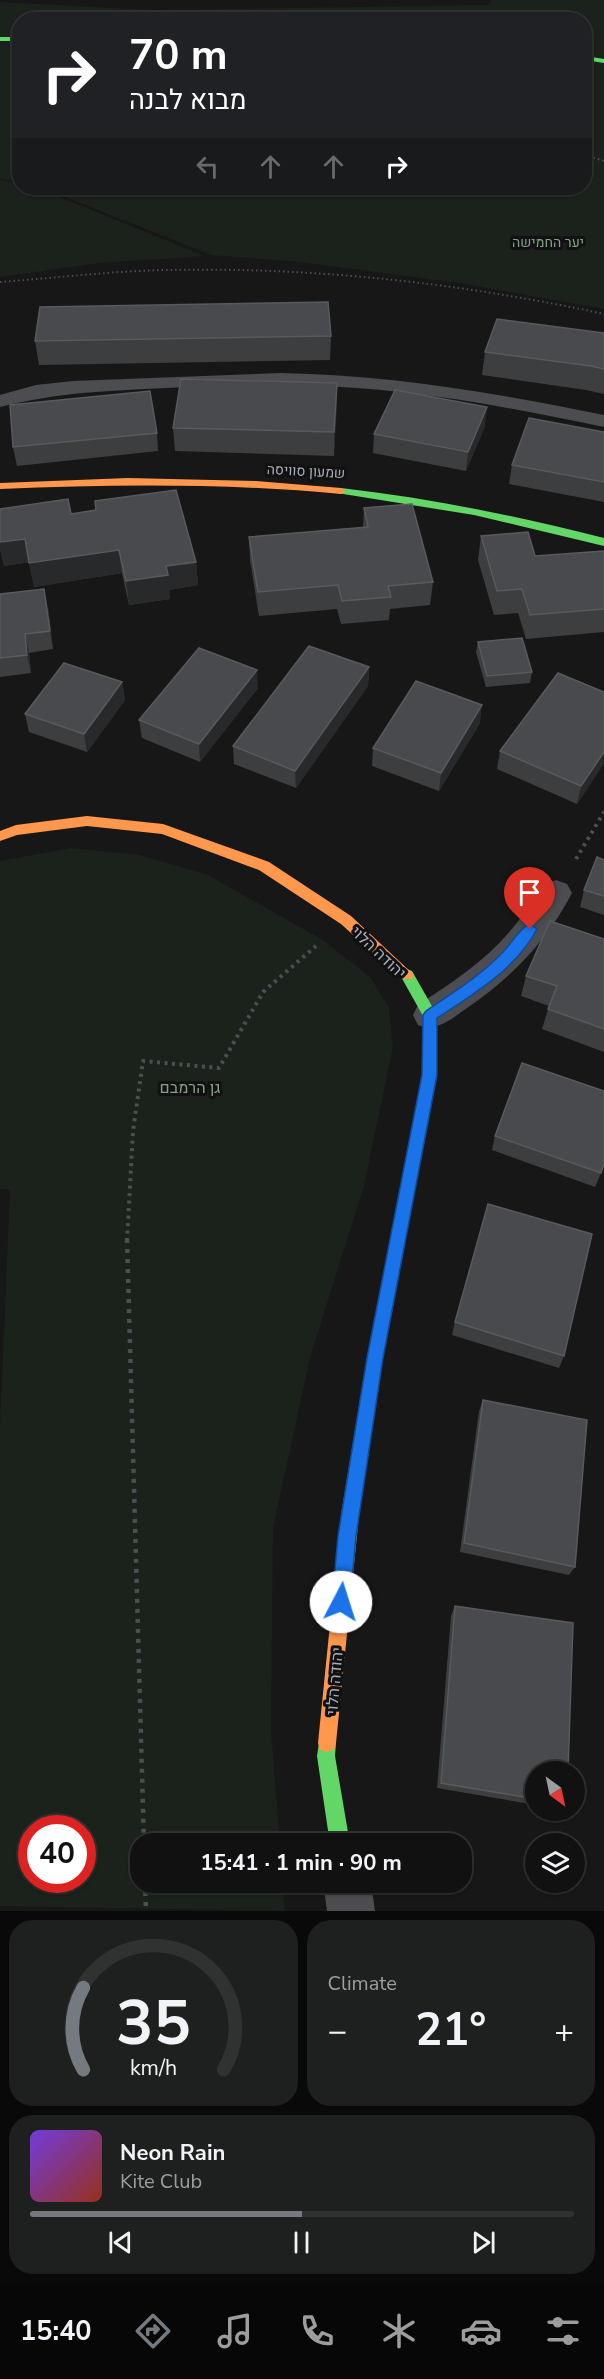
<!DOCTYPE html>
<meta charset="utf-8">
<style>
body{margin:0;font-family:"Nunito Sans",Heebo,sans-serif;background:#1e1f1f;color:#f1f3f6;height:100vh;display:flex;flex-direction:column;font-size:22px;white-space:nowrap}
*{box-sizing:border-box;margin:0}
p{font-size:20px;color:#9c9d9f}
.icon{flex:none;width:33px;height:33px;fill:none;stroke:currentColor;stroke-width:2;stroke-linecap:round;stroke-linejoin:round}
.map{position:relative;height:1911px;overflow:hidden}
.side{display:flex;flex-direction:column;gap:9px;padding:9px;background:#090909;flex:1}
.side>*{flex:none}
.top-card{position:absolute;left:12px;top:12px;width:580px;height:183px;border-radius:24px;box-shadow:0 2px 4px #0004,0 0 0 2px #303131;background:#202124;color:#fff;overflow:hidden}
.needle{width:39px;rotate:147deg}
.tools{position:absolute;left:525px;top:1761px;display:grid;gap:12px}
.tools a{display:grid;place-items:center;width:60px;height:60px;border-radius:50%;background:#111;box-shadow:0 2px 4px #0004,0 0 0 2px #303131;font-size:30px}
.speed{position:absolute;left:18px;top:1815px;display:flex;gap:12px;font-size:30px;font-weight:700;text-align:center}
.speed>*{display:grid;place-content:center;width:78px;height:78px;border-radius:50%;background:#111;box-shadow:0 2px 4px #0004,0 0 0 2px #303131;line-height:1}
.speed .limit{border:9px solid #d22;background:#fff;color:#111}
.pin{position:absolute;display:grid;place-items:center;width:51px;height:51px;color:#fff;margin:-62px -26px;border-radius:50% 50% 50% 0;rotate:-45deg;box-shadow:0 0 6px #0007}
.pin .icon{rotate:45deg}
.me{position:absolute;width:66px;margin:-33px;rotate:5deg;stroke-linejoin:round;filter:drop-shadow(0 0 4px #0008)}
.turn{display:flex;align-items:center;gap:21px;height:126px;padding:0 18px;font-size:27px}
.turn .icon{width:78px;height:78px;stroke-width:2.5}
.turn b{display:block;font-size:42px;line-height:51px}
.lanes{display:flex;align-items:center;height:57px;padding:0 18px;background:#0003;justify-content:center;gap:30px;direction:ltr}
.lanes .off{opacity:.35}
.big{font-size:45px;font-weight:700;line-height:1.1}
.side .widget{flex:1;display:flex;flex-direction:column;justify-content:center;gap:9px;min-width:0;padding:0 21px;border-radius:24px;background:#1e1f1f}
.side .dial{align-items:center;gap:0}
.dial svg{height:156px;overflow:visible;fill:none;stroke:#303131;stroke-width:7;stroke-linecap:round;text-anchor:middle}
.dial text{fill:#f1f3f6;stroke:none}
.song{display:flex;align-items:center;gap:18px}
.cover{width:72px;height:72px;border-radius:9px;background:linear-gradient(135deg,hsl(260 70% 55%),hsl(10 70% 35%))}
.played{height:6px;border-radius:3px;background:linear-gradient(90deg,#757a80 50%,#303131 50%)}
.keys{display:flex;justify-content:space-around;direction:ltr}
.heat{display:flex;justify-content:space-between;align-items:center;font-size:33px;direction:ltr}
.side .tiles{flex:1;display:grid;gap:9px;grid-template-columns:1fr 1fr}
.widget:last-child{grid-column:span 2}
.trip{position:absolute;left:130px;top:1833px;width:342px;height:60px;border-radius:24px;background:#111;box-shadow:0 2px 4px #0004,0 0 0 2px #303131;font-weight:700;line-height:60px;text-align:center}
.tabs{display:flex;height:96px;justify-content:space-around;align-items:center;background:#070707;color:#9c9d9f}
.tabs .icon{width:42px;height:42px}
.tabs .active{color:#757a80}
.tabs b{font-size:27px;color:#f1f3f6}
.map>svg:first-child{display:block}
</style>
<div class="map">
<svg width="604" height="1911" viewBox="0 0 604 1911">
<rect width="100%" height="100%" fill="#171717"/>
<g fill="#1b211b" fill-rule="evenodd">
<polygon points="492,0 604,0 604,309 460,283 298,262 211,255 43,188 585,188 585,20 20,20 19,182 0,179 0,2 153,10 488,5"/>
<polygon points="0,180 19,183 20,188 37,188 205,256 100,263 0,277"/>
<path d="M71,848l68,7 67,19 117,66 48,38 18,30 4,39 -29,139 -53,168 -38,173 -2,202 9,114 -139,1v38l141,1 3,28 -285,-5v-482l10,-234 -10,-1v-328zM32,1828h50v52h-50z"/>
</g>
<g fill="none" stroke-linecap="round" stroke-linejoin="round">
<g stroke="#4d4e52" stroke-width="2" stroke-dasharray="1.5 3" stroke-linecap="butt">
<polyline points="585,155 604,161"/>
<path d="M0,282c56,-4 111,-11 167,-12 148,-3 293,13 437,44"/>
</g>
<g stroke="#4d4e52" stroke-width="4" stroke-dasharray="3 4.5" stroke-linecap="butt">
<polyline points="576,859 604,812"/>
<polyline points="127,1241 133,1131 143,1061 219,1068 263,992 316,946"/>
</g>
<g stroke="#4d4e52" stroke-width="4.5" stroke-dasharray="4 6" stroke-linecap="butt">
<polyline points="127,1239 144,1844"/>
<polyline points="145,1882 146,1911"/>
</g>
<path fill="#4b4d50" fill-rule="evenodd" d="M281,373c109,2 216,20 323,42v12c-81,-17 -164,-33 -247,-39 -63,-5 -127,-3 -191,0 -60,3 -106,4 -166,19v-12l36,-10 37,-4z"/>
<g fill="#4b4d50" fill-rule="evenodd">
<path d="M556,880l11,4 5,9c-25,48 -61,85 -105,115 -16,11 -29,24 -49,17l-5,-10 5,-10c40,-26 76,-50 104,-89 10,-14 17,-30 34,-36z"/>
<polygon points="323,1882 371,1882 375,1911 327,1911"/>
</g>
<g fill="#63d668" fill-rule="evenodd">
<rect x="0" y="37" width="20" height="4"/>
<polygon points="585,56 604,59 604,63 585,60"/>
<path d="M341,488c89,10 176,28 263,50v8l-130,-31 -137,-22 -1,-2z"/>
<polygon points="407,969 412,971 437,1015 436,1075 383,1358 359,1515 356,1521 350,1524 344,1521 341,1515 367,1358 422,1075 423,1016 400,975 402,971"/>
<polygon points="327,1734 334,1736 336,1743 335,1756 350,1844 330,1844 317,1756 320,1736"/>
</g>
<g fill="#ff974d" fill-rule="evenodd">
<path d="M128,478l128,3 85,7 5,3 -5,3c-114,-11 -227,-10 -341,-5v-6z"/>
<polygon points="87,816 163,824 269,862 351,916 414,975 412,979 402,979 341,924 259,870 162,834 87,826 17,835 0,841 0,831 16,825"/>
<polygon points="350,1506 356,1509 359,1515 336,1743 334,1750 327,1752 320,1750 318,1743 341,1515 344,1509"/>
</g>
</g>
<g fill="#3c3e40">
<polygon points="604,333 604,394 586,390 482,375 485,352"/>
<polygon points="331,336 330,360 39,365 35,341"/>
<polygon points="337,383 334,456 175,451 173,428"/>
<polygon points="485,426 466,471 373,453 374,434"/>
<polygon points="604,432 604,502 509,484 512,465"/>
<polygon points="157,433 158,451 17,466 13,447"/>
<polygon points="95,501 196,562 198,585 169,590 170,599 129,605 122,573 34,587 29,562 4,566 0,548 0,509 71,514 96,510"/>
<polygon points="364,508 433,582 430,605 390,609 389,620 341,624 337,609 259,616 250,560 249,537 363,527"/>
<polygon points="481,536 535,556 604,551 604,632 526,639 518,613 494,615 478,560"/>
<polygon points="0,594 48,607 53,649 29,653 31,673 0,677"/>
<polygon points="478,642 532,672 530,683 486,687 476,652"/>
<polygon points="369,667 368,686 296,788 234,764 233,746"/>
<polygon points="122,682 125,700 87,752 29,732 25,714"/>
<polygon points="258,688 200,762 142,738 139,720"/>
<polygon points="604,692 604,763 577,804 497,769 500,751"/>
<polygon points="480,723 439,791 372,766 373,748"/>
<polygon points="604,860 604,915 580,907 584,890"/>
<polygon points="604,939 604,1052 542,1029 549,1006 521,996 526,976"/>
<polygon points="495,1136 601,1173 595,1187 492,1150"/>
<polygon points="455,1322 564,1356 559,1368 452,1335"/>
<polygon points="483,1400 575,1567 569,1575 460,1552 479,1411"/>
<polygon points="455,1606 536,1772 536,1805 437,1788 451,1616"/>
</g>
<g fill="#28292a">
<polygon points="337,383 337,407 334,456 334,432"/>
<polygon points="487,407 485,426 466,471 468,452"/>
<polygon points="25,539 30,562 4,566 0,548 0,542"/>
<polygon points="119,550 122,573 34,587 29,563"/>
<polygon points="196,562 198,585 169,590 170,599 129,605 126,581 166,566"/>
<polygon points="44,589 48,607 53,649 50,631"/>
<polygon points="25,634 29,653 31,673 27,655"/>
<polygon points="369,667 368,686 296,788 295,771"/>
<polygon points="257,670 258,688 200,762 199,744"/>
<polygon points="122,682 125,700 87,752 84,734"/>
<polygon points="482,705 480,723 439,791 441,773"/>
<polygon points="604,752 604,763 577,804 581,786"/>
</g>
<g fill="#484a4d" stroke="#575a5e" stroke-width="1.5">
<polygon points="328,302 331,336 35,341 40,307"/>
<polygon points="497,319 604,333 604,369 591,366 485,352"/>
<polygon points="181,379 337,383 334,432 173,428"/>
<polygon points="395,390 487,407 468,452 374,434"/>
<polygon points="150,391 157,433 13,447 10,405"/>
<polygon points="529,418 604,432 604,482 512,465"/>
<polygon points="176,490 196,562 166,566 168,575 126,581 119,550 29,563 25,539 0,542 0,509 68,499 71,514 96,510 95,501"/>
<polygon points="412,504 433,582 388,586 391,597 342,601 338,585 258,592 249,537 368,527 364,508"/>
<polygon points="528,532 535,556 604,551 604,609 530,615 522,589 497,591 481,536"/>
<polygon points="44,589 50,631 25,634 27,655 0,658 0,594"/>
<polygon points="522,638 532,672 487,676 478,642"/>
<polygon points="309,646 369,667 295,771 233,746"/>
<polygon points="199,648 257,670 199,744 139,720"/>
<polygon points="64,663 122,682 84,734 25,714"/>
<polygon points="558,673 604,692 604,752 581,786 500,751"/>
<polygon points="416,681 482,705 441,773 373,748"/>
<polygon points="597,857 604,860 604,896 584,890"/>
<polygon points="550,921 604,939 604,1029 548,1009 557,986 526,976"/>
<polygon points="522,1063 604,1091 604,1163 601,1173 495,1136"/>
<polygon points="488,1204 592,1234 564,1356 455,1322"/>
<polygon points="483,1400 587,1420 575,1567 464,1543"/>
<polygon points="455,1606 573,1623 568,1772 536,1772 536,1799 441,1783"/>
</g>
<path fill="#1a73e8" stroke="#114b97" stroke-width="1.5" d="M530,924l7,5c-21,40 -63,65 -100,89v57l-54,283 -27,178 -6,66 -3,7 -6,2 -6,-2 -3,-7 6,-66 29,-178 55,-283 1,-60 3,-4c26,-18 53,-34 75,-57 9,-8 19,-27 29,-30z"/>
<g text-anchor="middle" stroke-width="6" stroke-linejoin="round" paint-order="stroke">
<g font-size="14" fill="#81a37f" stroke="#111113">
<text x="548" y="247">יער החמישה</text>
</g>
<g font-size="14" fill="#a8afb8" stroke="#111113">
<text transform="translate(306 471) rotate(3)" y="5">שמעון סוויסה</text>
</g>
<g font-size="16" fill="#a8afb8" stroke="#111113">
<text transform="translate(379 952) rotate(43)" y="6">יהודה הלוי</text>
<text transform="translate(334 1681) rotate(-85)" y="6">יהודה הלוי</text>
</g>
<g font-size="16" fill="#81a37f" stroke="#111113">
<text x="190" y="1093">גן הרמבם</text>
</g>
</g>
</svg>
<div class="tools">
<a><svg class="needle" viewBox="-14 -14 28 28"><path d="M0-13l5 13h-10z" fill="#e53935"/><path d="M0 13l5-13h-10z" fill="#9c9d9f"/></svg></a>
<a><svg class="icon" aria-label="layers" viewBox="0 0 24 24"><path d="M12 4l9 5-9 5-9-5zM3 14l9 5 9-5"/></svg></a>
</div>
<div class="speed"><div class="limit">40</div></div>
<div class="pin" style="left:530px;top:929px;background:#d93025"><svg class="icon" aria-label="arrive" viewBox="0 0 24 24"><path d="M6 21V4h12l-3 4 3 4H6"/></svg></div>
<svg class="me" style="left:341px;top:1602px" viewBox="-20 -20 40 40"><circle r="19" fill="#fff"/><path d="M0-13L10 11 0 6-10 11z" fill="#1a73e8"/></svg>
<div class="trip">15:41 · 1 min · 90 m</div>
<div class="top-card">
<div class="turn"><svg class="icon" aria-label="right" viewBox="0 0 24 24"><path d="M7 20v-9h11M14 6l5 5-5 5"/></svg><div><b>70 m</b>מבוא לבנה</div></div>
<div class="lanes"><svg class="icon off" aria-label="left" viewBox="0 0 24 24"><path d="M17 20v-9H6M10 6l-5 5 5 5"/></svg><svg class="icon off" aria-label="ahead" viewBox="0 0 24 24"><path d="M12 20V5M6 11l6-6 6 6"/></svg><svg class="icon off" aria-label="ahead" viewBox="0 0 24 24"><path d="M12 20V5M6 11l6-6 6 6"/></svg><svg class="icon" aria-label="right" viewBox="0 0 24 24"><path d="M7 20v-9h11M14 6l5 5-5 5"/></svg></div>
</div>
</div>
<section class="side">
<div class="tiles">
<div class="widget dial"><svg viewBox="0 0 100 80">
<path d="M14 69A42 42 0 1 1 86 69"/>
<path d="M14 69A42 42 0 0 1 14 27" stroke="#757a80"/>
<text x="50" y="56" font-size="32" font-weight="700">35</text>
<text x="50" y="72" font-size="11">km/h</text>
</svg></div>
<div class="widget"><p>Climate</p>
<div class="heat"><a>−</a><b class="big">21°</b><a>+</a></div>
</div>
<div class="widget">
<div class="song"><i class="cover"></i><div><b>Neon Rain</b><p>Kite Club</p></div></div>
<div class="played"></div>
<div class="keys"><svg class="icon" aria-label="previous" viewBox="0 0 24 24"><path d="M18 5L8 12l10 7zM5 5v14"/></svg><svg class="icon" aria-label="pause" viewBox="0 0 24 24"><path d="M8 5v14M16 5v14"/></svg><svg class="icon" aria-label="next" viewBox="0 0 24 24"><path d="M6 5l10 7-10 7zM19 5v14"/></svg></div>
</div>
</div>
</section>
<nav class="tabs">
<b>15:40</b>
<svg class="icon active" aria-label="directions" viewBox="0 0 24 24"><path d="M12 3l9 9-9 9-9-9zM9 14v-3h6M13 9l2 2-2 2"/></svg>
<svg class="icon" aria-label="music" viewBox="0 0 24 24"><path d="M9 18V5l10-2v13"/><circle cx="6" cy="18" r="3"/><circle cx="16" cy="16" r="3"/></svg>
<svg class="icon" aria-label="phone" viewBox="0 0 24 24"><path d="M5 4h4l2 5-3 2q2 4 5 5l2-3 5 2v4C11 20 4 13 5 4z"/></svg>
<svg class="icon" aria-label="climate" viewBox="0 0 24 24"><path d="M12 3v18M4 7l16 10M4 17L20 7"/></svg>
<svg class="icon" aria-label="car" viewBox="0 0 24 24"><path d="M5 17H2v-5l4-1 3-4h7l3 4 3 1v5h-3M9 17h6M6 11h13"/><circle cx="7" cy="17" r="2"/><circle cx="17" cy="17" r="2"/></svg>
<svg class="icon" aria-label="filters" viewBox="0 0 24 24"><path d="M4 7h16M4 17h16"/><circle cx="9" cy="7" r="2"/><circle cx="15" cy="17" r="2"/></svg>
</nav>
